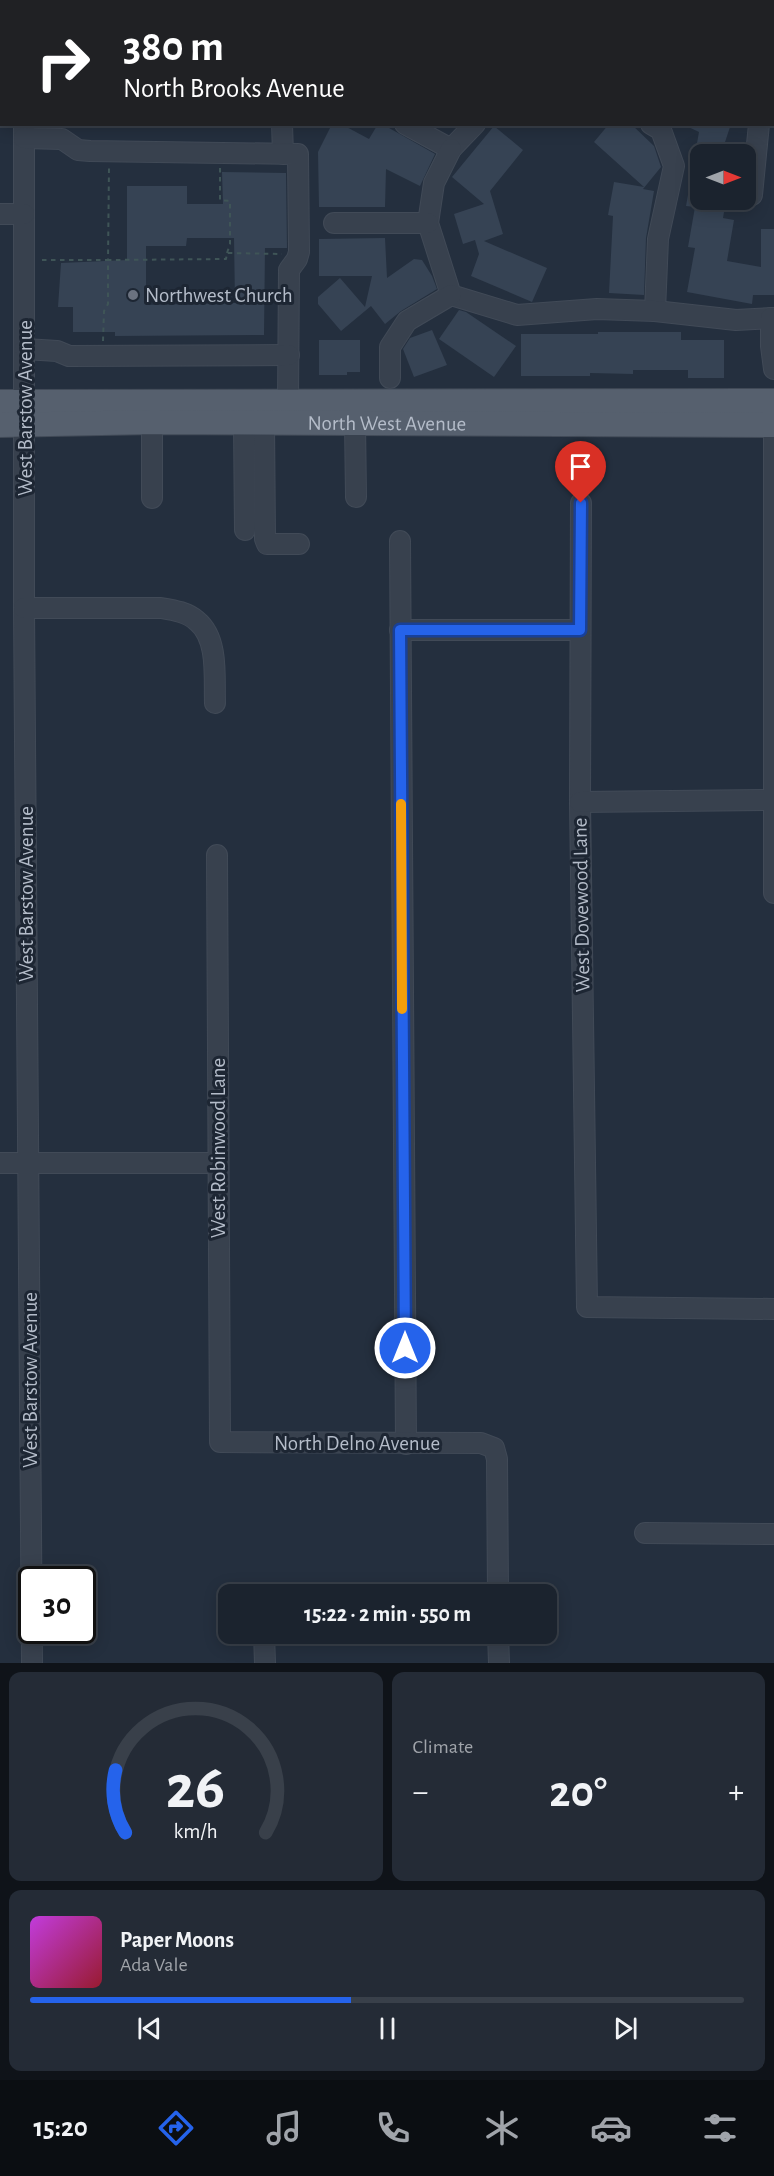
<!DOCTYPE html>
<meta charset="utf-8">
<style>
body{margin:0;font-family:"Alegreya Sans",sans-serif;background:#242b36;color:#f1f3f6;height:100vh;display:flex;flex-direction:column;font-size:22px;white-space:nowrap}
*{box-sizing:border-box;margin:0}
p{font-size:20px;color:#a0a4aa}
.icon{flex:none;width:33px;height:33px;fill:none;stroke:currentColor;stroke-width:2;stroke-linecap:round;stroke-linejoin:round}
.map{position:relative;height:1663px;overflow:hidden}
.sheet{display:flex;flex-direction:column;gap:9px;padding:9px;background:#0f1319;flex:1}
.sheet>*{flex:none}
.hud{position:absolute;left:0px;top:0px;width:774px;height:126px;box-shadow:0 3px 15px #0003,0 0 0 2px #39404a;background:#202124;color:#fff;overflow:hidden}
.needle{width:39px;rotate:90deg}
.controls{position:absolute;left:690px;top:144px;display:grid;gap:12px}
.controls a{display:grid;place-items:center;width:66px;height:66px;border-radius:12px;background:#1b232e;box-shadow:0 3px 15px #0003,0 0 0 2px #39404a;font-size:30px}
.speed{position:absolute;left:18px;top:1566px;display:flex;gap:12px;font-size:30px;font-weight:700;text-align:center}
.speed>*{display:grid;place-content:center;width:78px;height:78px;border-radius:50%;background:#1b232e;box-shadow:0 3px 15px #0003,0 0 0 2px #39404a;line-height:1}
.speed .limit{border:3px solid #111;border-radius:9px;background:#fff;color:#111}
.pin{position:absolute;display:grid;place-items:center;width:51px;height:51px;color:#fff;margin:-62px -26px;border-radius:50% 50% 50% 0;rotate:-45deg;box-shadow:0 0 6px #0007}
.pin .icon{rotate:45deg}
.me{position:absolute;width:66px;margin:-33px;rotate:0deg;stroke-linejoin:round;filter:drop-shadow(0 0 4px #0008)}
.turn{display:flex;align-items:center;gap:21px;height:126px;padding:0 24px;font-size:27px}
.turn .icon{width:78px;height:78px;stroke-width:2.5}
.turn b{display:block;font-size:42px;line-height:51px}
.big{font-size:45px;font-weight:700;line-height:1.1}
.sheet .card{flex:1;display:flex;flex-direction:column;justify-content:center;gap:9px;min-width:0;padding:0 21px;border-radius:12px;background:#242b36}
.sheet .dial{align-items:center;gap:0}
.dial svg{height:156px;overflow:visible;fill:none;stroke:#39404a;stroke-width:7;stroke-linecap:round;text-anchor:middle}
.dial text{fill:#f1f3f6;stroke:none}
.song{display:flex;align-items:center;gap:18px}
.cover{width:72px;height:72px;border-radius:9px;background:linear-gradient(135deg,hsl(290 70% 55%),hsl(350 70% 35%))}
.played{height:6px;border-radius:3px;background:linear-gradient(90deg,#2563eb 45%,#39404a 45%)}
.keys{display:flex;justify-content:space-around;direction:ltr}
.heat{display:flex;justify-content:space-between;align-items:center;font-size:33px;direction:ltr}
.sheet .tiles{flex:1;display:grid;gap:9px;grid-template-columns:1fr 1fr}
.card:last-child{grid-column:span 2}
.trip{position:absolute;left:218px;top:1584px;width:339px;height:60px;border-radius:12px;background:#1b232e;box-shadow:0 3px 15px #0003,0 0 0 2px #39404a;font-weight:700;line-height:60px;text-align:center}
.tabs{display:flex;height:96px;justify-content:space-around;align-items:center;background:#0b0e12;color:#a0a4aa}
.tabs .icon{width:42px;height:42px}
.tabs .on{color:#2563eb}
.tabs b{font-size:27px;color:#f1f3f6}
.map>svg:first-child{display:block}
</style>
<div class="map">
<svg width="774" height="1663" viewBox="0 0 774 1663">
<rect width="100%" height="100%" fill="#242f3e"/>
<polygon fill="#263c3f" points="218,0 583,0 583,1 218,2"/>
<g fill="#364354" fill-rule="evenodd">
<polygon points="332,124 341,124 369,139 378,124 382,124 435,154 420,186 386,169 385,207 319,207 318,152"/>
<polygon points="609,124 631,124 654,146 661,167 643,189 654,191 646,238 644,295 609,293 613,216 608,215 614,182 644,187 594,142"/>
<polygon points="682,124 731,124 724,145 745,149 744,154 695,154 699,132"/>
<polygon points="494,126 523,150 490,191 503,234 484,241 547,268 532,302 471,276 479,254 475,240 463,244 454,214 484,204 452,177"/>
<polygon points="695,156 700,157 700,200 726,200 723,218 734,220 727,261 761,267 761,229 774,229 774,295 753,295 752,304 687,292 695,248 688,247 695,207 686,206"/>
<path d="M222,172l64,1 1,75h-22l-1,87 -149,1v-4h-42v-25h-15l3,-44 66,-3v-74h60v18h36zM187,238h47l1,65 -89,2v-59h40z"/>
<polygon points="385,238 387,278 414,259 422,260 432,276 437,289 401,311 385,324 371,306 341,331 318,304 318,297 340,278 365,307 372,276 319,276 319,239"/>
<polygon points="459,310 466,312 516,346 494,377 439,339"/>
<polygon points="432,330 447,365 414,377 403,349 410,338"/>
<polygon points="598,332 681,332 681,340 724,340 724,378 688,378 688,370 633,370 633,374 590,373 590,376 521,376 521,334 598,334"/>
<polygon points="319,340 360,340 360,372 347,372 347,375 319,375"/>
</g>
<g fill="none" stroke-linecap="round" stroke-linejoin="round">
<g stroke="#414a57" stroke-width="22">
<g id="minor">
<polyline points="24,0 24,2"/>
<polyline points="759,0 759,2"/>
<polyline points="24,124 24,608 32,1663"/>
<polyline points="282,124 283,154"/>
<polyline points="405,124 451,149 475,124"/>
<polyline points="651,124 661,130 674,166 658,239 655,311"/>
<polyline points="24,138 62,139 78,150 90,151 298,154 299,252 297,259 289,270 288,402"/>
<polyline points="451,149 434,183 428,223 451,295 517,315 597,309 655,311 736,320 774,318"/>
<polyline points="752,195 759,124"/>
<polyline points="0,214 24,214"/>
<polyline points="334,223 428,223"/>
<polyline points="771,318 771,346 774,369"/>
<polyline points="25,349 57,351 69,356 289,355"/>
<polyline points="390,378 390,347 407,321 451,295"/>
<polyline points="774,417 774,893"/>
<polyline points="152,422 152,498"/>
<polyline points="264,423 265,539 267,544 299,544"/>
<polyline points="355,423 356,497"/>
<polyline points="244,424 245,530"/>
<polyline points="581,503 580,802 587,1307 774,1309"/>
<polyline points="400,541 406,1444"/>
<path d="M24,608h137c12,2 26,4 36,13 22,18 17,57 18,82"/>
<polyline points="400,630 580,630"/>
<polyline points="580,802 774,800"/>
<polyline points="217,855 220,1442 481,1443 494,1448 497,1459 498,1594"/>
<polyline points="0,1163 218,1163"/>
<polyline points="645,1533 774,1534"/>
<polyline points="264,1634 265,1663"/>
<polyline points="498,1634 499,1663"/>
</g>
</g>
<g stroke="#414a57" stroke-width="26">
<g id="major">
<polyline points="0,402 774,401"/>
<path id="s1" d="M0,425l152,-3 622,3"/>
</g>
</g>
<g stroke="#3f5557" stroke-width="2" stroke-dasharray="4.5 4.5" stroke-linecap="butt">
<polyline points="283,0 285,2"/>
<polyline points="346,2 348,0"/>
<polyline points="220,168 220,200 230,201 230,244 227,253"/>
<polyline points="42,260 108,260 109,167"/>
<polyline points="103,341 104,311 108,304 108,260 226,259 227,253 282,254"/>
</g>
<use href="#minor" stroke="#38414e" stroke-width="20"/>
<use href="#major" stroke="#56606e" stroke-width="24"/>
</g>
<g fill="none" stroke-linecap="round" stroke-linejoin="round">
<g stroke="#184099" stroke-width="15">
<polyline id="route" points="405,1348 400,630 580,630 581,503"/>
</g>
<use href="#route" stroke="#2563eb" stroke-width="10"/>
<polyline stroke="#f59e0b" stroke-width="10" points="401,804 402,1009"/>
</g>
<circle fill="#6b7280" stroke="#1d2633" stroke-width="2" cx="133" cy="295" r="6"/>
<g text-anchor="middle" stroke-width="6" stroke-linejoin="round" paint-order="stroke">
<g font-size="21" fill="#b4bcc9" stroke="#1d2633" text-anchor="start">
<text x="145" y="302">Northwest Church</text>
</g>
<g font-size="21" fill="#b4bcc9" stroke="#1d2633">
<text transform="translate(25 408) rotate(-90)" y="7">West Barstow Avenue</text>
<text dy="7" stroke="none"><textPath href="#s1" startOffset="387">North West Avenue</textPath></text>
<text transform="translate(26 894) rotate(-90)" y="7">West Barstow Avenue</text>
<text transform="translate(581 905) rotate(-91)" y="7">West Dovewood Lane</text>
<text transform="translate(218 1148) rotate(-90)" y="7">West Robinwood Lane</text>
<text transform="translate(30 1380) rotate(-90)" y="7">West Barstow Avenue</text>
<text x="357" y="1450">North Delno Avenue</text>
</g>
</g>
</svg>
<div class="controls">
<a><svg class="needle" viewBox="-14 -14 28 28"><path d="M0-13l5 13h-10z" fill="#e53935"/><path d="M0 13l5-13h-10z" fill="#a0a4aa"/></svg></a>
</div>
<div class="speed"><div class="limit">30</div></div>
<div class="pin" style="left:581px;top:503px;background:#d93025"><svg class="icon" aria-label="arrive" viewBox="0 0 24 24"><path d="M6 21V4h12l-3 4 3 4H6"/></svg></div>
<svg class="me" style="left:405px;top:1348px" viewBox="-20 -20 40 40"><circle r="17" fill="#2563eb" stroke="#fff" stroke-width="3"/><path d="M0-11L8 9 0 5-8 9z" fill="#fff"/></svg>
<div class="trip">15:22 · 2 min · 550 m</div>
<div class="hud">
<div class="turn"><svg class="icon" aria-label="right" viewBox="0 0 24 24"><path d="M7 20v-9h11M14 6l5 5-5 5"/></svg><div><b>380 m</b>North Brooks Avenue</div></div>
</div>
</div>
<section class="sheet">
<div class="tiles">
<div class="card dial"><svg viewBox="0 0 100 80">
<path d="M14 69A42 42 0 1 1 86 69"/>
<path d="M14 69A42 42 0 0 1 9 37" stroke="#2563eb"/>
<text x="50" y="56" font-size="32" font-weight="700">26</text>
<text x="50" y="72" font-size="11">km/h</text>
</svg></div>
<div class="card"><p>Climate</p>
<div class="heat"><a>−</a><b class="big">20°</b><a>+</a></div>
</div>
<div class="card">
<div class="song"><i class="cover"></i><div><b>Paper Moons</b><p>Ada Vale</p></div></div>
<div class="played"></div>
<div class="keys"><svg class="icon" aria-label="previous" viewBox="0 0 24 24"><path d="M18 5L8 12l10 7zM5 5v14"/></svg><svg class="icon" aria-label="pause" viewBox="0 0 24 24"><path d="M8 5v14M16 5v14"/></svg><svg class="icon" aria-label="next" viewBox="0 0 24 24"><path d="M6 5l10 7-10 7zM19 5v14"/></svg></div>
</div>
</div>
</section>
<nav class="tabs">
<b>15:20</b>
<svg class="icon on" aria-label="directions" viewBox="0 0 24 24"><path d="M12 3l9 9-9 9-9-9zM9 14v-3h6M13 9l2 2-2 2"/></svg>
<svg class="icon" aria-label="music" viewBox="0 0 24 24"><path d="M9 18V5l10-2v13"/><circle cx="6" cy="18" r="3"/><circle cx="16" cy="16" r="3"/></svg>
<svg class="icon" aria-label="phone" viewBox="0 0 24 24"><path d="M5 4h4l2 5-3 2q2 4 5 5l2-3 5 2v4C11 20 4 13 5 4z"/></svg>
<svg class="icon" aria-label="climate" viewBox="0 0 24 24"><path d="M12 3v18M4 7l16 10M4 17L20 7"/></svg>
<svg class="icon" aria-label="car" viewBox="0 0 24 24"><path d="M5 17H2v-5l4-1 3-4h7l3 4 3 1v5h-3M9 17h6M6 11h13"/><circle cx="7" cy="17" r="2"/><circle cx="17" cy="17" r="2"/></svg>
<svg class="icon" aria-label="filters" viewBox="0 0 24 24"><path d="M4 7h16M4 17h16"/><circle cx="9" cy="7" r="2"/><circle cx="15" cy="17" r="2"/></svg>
</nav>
